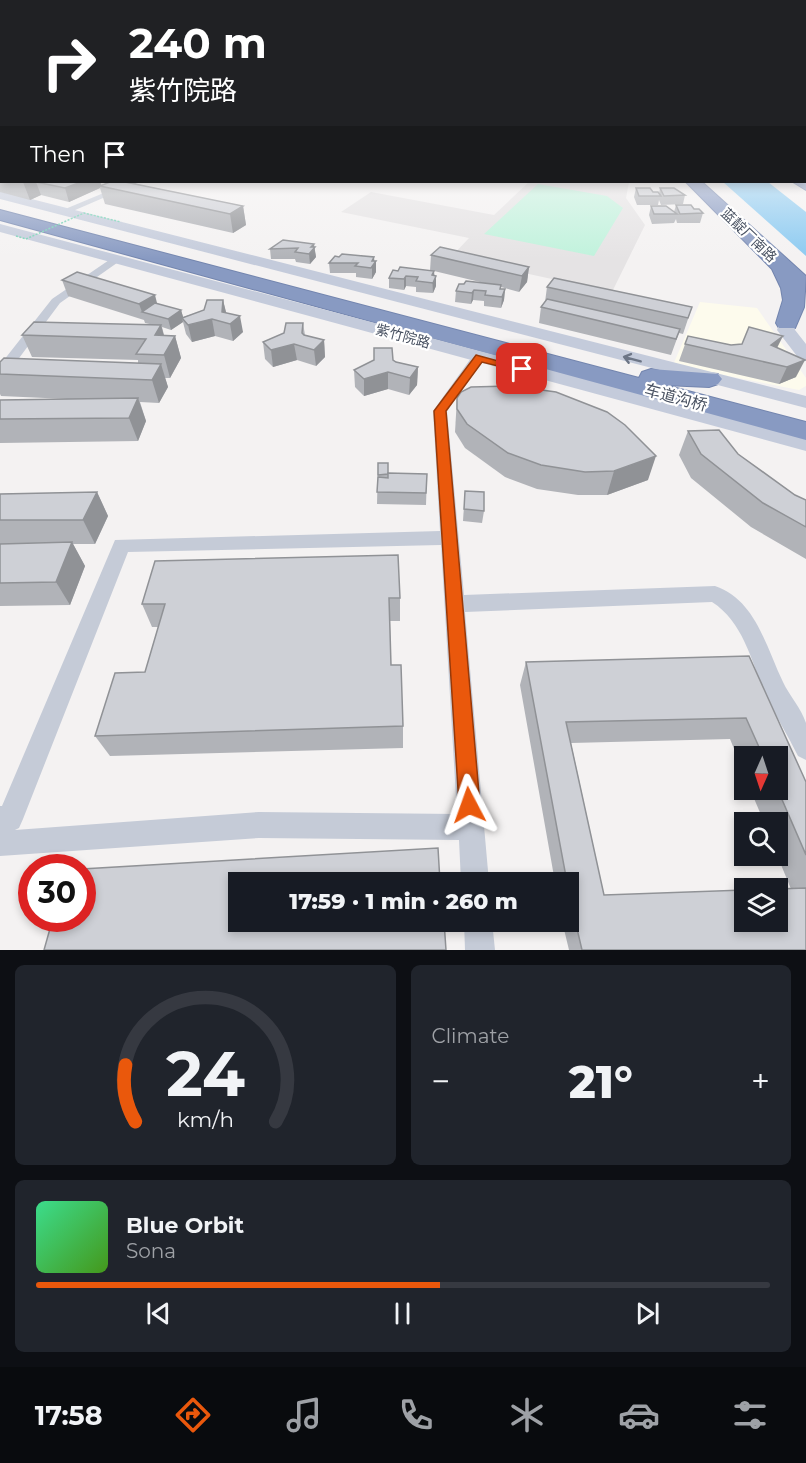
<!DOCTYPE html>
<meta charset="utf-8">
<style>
body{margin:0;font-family:Montserrat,"Noto Sans SC",sans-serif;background:#20242c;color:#f1f3f6;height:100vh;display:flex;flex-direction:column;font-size:22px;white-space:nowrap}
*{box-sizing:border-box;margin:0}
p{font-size:20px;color:#9ea1a6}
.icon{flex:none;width:33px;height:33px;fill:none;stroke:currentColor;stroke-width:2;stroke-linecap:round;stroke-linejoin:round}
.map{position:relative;height:950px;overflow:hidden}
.side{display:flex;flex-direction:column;gap:15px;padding:15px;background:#0d0f14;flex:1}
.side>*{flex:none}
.hud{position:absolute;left:0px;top:0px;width:807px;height:183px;box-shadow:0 3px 9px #0003;background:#202124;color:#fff;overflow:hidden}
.needle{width:39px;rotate:183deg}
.controls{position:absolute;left:734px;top:746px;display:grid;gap:12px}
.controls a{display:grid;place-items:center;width:54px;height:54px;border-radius:0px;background:#171b24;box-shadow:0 3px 9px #0003;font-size:30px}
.speed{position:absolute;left:18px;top:854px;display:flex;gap:12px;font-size:30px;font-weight:700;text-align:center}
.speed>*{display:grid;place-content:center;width:78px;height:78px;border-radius:50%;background:#171b24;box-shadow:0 3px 9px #0003;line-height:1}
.speed .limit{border:9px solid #d22;background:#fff;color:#111}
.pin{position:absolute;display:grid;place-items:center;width:51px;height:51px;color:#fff;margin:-26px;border-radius:12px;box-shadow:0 3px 9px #0006}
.me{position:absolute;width:66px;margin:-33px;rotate:356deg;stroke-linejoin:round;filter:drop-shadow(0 0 4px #0008)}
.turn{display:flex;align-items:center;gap:21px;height:126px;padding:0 30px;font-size:27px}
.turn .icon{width:78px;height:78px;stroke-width:2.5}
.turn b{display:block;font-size:42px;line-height:51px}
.then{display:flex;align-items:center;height:57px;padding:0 30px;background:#0003;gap:12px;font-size:22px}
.big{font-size:45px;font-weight:800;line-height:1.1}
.side .widget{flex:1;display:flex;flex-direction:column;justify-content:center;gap:9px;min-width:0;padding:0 21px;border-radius:9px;background:#20242c}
.side .dial{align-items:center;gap:0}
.dial svg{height:156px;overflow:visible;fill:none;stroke:#363941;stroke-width:7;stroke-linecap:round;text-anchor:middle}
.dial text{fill:#f1f3f6;stroke:none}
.song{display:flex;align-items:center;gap:18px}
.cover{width:72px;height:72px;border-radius:9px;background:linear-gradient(135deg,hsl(150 70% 55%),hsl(100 70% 35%))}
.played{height:6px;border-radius:3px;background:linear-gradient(90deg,#ea580c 55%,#363941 55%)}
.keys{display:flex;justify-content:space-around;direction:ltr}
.heat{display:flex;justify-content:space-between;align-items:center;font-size:33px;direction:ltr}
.side .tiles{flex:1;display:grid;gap:15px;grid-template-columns:1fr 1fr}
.widget:last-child{grid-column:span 2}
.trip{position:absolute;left:228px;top:872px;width:351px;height:60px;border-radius:0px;background:#171b24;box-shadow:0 3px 9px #0003;font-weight:800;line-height:60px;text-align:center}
.tabs{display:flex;height:96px;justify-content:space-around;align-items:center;background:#090b0e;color:#9ea1a6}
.tabs .icon{width:42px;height:42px}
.tabs .current{color:#ea580c}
.tabs b{font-size:27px;color:#f1f3f6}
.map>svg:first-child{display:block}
</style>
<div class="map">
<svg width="806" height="950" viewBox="0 0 806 950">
<rect width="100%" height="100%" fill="#f4f2f2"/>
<polygon fill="#fdfbed" points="700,302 757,308 806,378 806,386 799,390 673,365"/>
<polygon fill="#e5e3e4" points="529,182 629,182 626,198 645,225 612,292 451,257 469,238 341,212 371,192 494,215"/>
<polygon fill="#c0f2dc" points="538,184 607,196 623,208 594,256 484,234"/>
<polygon fill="#8bcaf1" points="723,182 768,182 806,212 806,256"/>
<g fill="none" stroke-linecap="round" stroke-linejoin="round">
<g stroke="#7385ae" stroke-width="2">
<g id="highway">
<polygon points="806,179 806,190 793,182 806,182"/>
<polygon points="686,182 702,182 806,276 804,307 795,328 779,328 776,323 783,300 781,288 772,269"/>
<polygon points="0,210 639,378 642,372 651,369 718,374 722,379 718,384 709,387 665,385 806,422 806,440 0,220"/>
</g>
</g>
<g fill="#c5cbd7" fill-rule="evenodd">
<rect x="0" y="150" width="2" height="4"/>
<polygon points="130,182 140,182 66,214 58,212"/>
<polygon points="115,256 124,258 60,303 5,377 0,378 0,365 52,299"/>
<path d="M479,353l7,4 -39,54 17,184 251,-9c41,14 51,61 68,96 6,13 18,26 23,41 0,10 0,26 0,37l-8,-4c-10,-20 -21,-38 -31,-58 -15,-33 -22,-75 -55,-96l-247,10 24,270h-28l-2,-42 -200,-2 -259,18v-50h2l113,-266 325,-9 -7,-120 41,-57zM441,545l16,269 -198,-2 -244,18 4,-2 4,-9 105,-267z"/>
<polygon points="464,921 492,921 495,950 465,950"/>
</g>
<g fill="#c4cbdb" fill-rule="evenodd">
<polygon points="0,191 806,396 806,408 0,199"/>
<polygon points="0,224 806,437 806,451 0,232"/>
<polygon points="787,318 793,319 795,330 806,344 806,361 800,360 777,330 781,319"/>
</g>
<use href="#highway" fill="#889ac2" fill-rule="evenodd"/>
<polyline stroke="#75d3b5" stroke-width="1.5" stroke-dasharray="2 1.5" stroke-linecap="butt" points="16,236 26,239 84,213 121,222"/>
</g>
<g fill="#b1b3b8" fill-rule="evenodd">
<polygon points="0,154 2,155 2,182 100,182 101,185 110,182 135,182 136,184 243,206 246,225 233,233 105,204 100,188 69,202 41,195 30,200 0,192"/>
<polygon points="636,188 659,194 660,188 685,195 683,204 661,205 659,200 658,205 637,205 634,197"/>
<polygon points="676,205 694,209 703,213 700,223 677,223 676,219 674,223 652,224 649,215 651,206 674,212"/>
<polygon points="314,247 316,257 310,264 296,262 295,259 271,259 270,249"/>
<polygon points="431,255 529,267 527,282 519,292 501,287 501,289 505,289 504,300 501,308 484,306 484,301 473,300 471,304 455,302 456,291 464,284 480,282 434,271 436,286 433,293 416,292 416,287 406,286 404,290 389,288 389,278 398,271 430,271"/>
<polygon points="374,257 376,272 372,279 356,277 356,273 330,273 329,263"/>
<polygon points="62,280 181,310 183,317 204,310 223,300 226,313 243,332 233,341 215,336 192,342 186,334 183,322 171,330 162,327 164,335 175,336 181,358 170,378 165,378 168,387 159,403 140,402 146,421 138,441 0,443 0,400 67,399 1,396 0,394 0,362 138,363 138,360 32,357 22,335 154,325 145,323 144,320 68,296"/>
<polygon points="547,287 692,307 683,334 679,333 671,355 539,323 541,307 545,302"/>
<polygon points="303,323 305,335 324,340 325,357 316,366 297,360 273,367 265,359 263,342 284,333"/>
<polygon points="688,336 731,345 777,348 796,377 779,384 679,361"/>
<polygon points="393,360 396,362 418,367 417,385 409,395 388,389 364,396 355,387 354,370"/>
<polygon points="457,398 648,480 607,495 578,495 537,489 505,477 465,448 455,432"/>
<polygon points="688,431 738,454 795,495 806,500 806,559 751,527 691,478 679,455"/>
<polygon points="378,463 389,473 427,474 426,505 377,504"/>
<polygon points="465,491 484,511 482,523 463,521"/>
<polygon points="97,492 108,516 95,544 73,544 85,566 70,605 0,606 0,544 28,544 0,544 0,494"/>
<polygon points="400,598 400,621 390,621 391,665 403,726 403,748 110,756 95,736 145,672 158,627 152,627 142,604"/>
<path d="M749,656l57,126v168h-237l-7,-29h6v-39h-13l-35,-197 6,-23zM730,739l14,34v-17h33v33h-27l14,33h13v33l14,34 -187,6 -33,-152z"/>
</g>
<g fill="#909296">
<polygon points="23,182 45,182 36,182 41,195 30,200"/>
<polygon points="81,182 100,182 102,186 100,186 100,188 69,202 65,188"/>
<polygon points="126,182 135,182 138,194 127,192"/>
<polygon points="243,206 246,225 233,233 230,214"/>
<polygon points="314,244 316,257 310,264 309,254 311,247"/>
<polygon points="374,257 374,264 376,261 376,272 372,279 372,261"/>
<polygon points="529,267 527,282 519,292 522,276"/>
<polygon points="434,271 434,282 436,276 436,286 433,293 432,275"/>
<polygon points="406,276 406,286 404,290 404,279"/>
<polygon points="505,289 504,300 501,308 502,297"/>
<polygon points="474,290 473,300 471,304 472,293"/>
<polygon points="155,295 159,311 142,312 139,304"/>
<polygon points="223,300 227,316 222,312"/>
<polygon points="181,310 184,320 182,318 183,322 171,330 168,319"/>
<polygon points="240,316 243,332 233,341 230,324"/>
<polygon points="212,319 215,336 192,342 188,325"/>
<polygon points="161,325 167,347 155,335"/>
<polygon points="175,336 181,358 170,378 164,355"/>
<polygon points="783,336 775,352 763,362 771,345"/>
<polygon points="324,340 325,357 316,366 314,350"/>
<polygon points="294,344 297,360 273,367 271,350"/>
<polygon points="805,360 796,377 779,384 787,367"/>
<polygon points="161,364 168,387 159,403 152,380"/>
<polygon points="418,367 417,385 409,395 410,378"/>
<polygon points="388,372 388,389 364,396 364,379"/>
<polygon points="138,398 146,421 138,441 129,418"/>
<polygon points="656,456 648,480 607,495 614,471"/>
<polygon points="97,492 108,516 95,544 83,520"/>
<polygon points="72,542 85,566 70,605 56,582"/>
</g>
<g fill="#ced0d6" stroke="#909296" stroke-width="1.5">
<polygon points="0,165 2,166 2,177 0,177"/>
<polygon points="36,182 81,182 65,188"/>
<polygon points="110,182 126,182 125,182 243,206 230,214 100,186"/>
<polygon points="636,188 650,188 653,192 658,192 661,196 639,196"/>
<polygon points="660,188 674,188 685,195 664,196"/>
<polygon points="676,205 691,205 694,209 699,209 703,213 680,214"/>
<polygon points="651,206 666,206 677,214 654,214"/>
<polygon points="283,240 314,244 311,247 315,247 309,254 295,252 298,248 270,249"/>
<polygon points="440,247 529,267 522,276 431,255"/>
<polygon points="342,254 374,257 372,261 376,261 371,268 355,266 358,263 329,263 335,256 339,257"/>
<polygon points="400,267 434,271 432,275 436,276 433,283 416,281 418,277 406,276 404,279 389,278 393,270 398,271"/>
<polygon points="77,272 155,295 139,304 62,280"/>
<polygon points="554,278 692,307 688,318 547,287"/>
<polygon points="466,281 501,285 500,289 505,289 502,297 485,295 486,291 474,290 472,293 456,291 459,284 464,284"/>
<polygon points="547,299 680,329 676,339 541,307"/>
<polygon points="207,300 223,300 222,312 240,316 230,324 212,319 188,325 182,318 204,310"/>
<polygon points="155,303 181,310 168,319 142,312"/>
<polygon points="34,322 161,325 155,335 175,336 164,355 136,354 146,339 22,335"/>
<polygon points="286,323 303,323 302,333 304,335 324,340 314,350 294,344 271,350 263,342 284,333"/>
<polygon points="749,327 783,336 771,345 805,360 787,367 685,344 688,336 731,345 742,344"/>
<polygon points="374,348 392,348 393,360 396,362 418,367 410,378 388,372 364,379 354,370 374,360"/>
<polygon points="4,358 161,364 152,380 0,374 0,362"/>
<polygon points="513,386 556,392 607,412 625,425 656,456 614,471 585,472 541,465 508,453 467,424 457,409 457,398 461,392 471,387"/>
<polygon points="138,398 129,418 0,419 0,400"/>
<polygon points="719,430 738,454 795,495 806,500 806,527 763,503 701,454 688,431"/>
<polygon points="378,463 388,463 388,474 378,475"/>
<polygon points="388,473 427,474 426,493 377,492 378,477 388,478"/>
<polygon points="465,491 484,492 484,511 464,509"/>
<polygon points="97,492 83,520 0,520 0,494"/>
<polygon points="72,542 56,582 0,583 0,544"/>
<polygon points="398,555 400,598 389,598 391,665 401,665 403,726 95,736 115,673 145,672 165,604 142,604 155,561"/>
<polygon points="749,656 806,782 806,855 777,788 777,756 763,756 746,718 566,722 604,895 744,890 744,921 777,921 777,889 806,888 806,950 582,950 570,899 568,892 568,882 567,882 526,662"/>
<polygon points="438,848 440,882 238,882 238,921 444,921 446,950 44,950 53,918 82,918 82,869"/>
</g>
<defs><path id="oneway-shaft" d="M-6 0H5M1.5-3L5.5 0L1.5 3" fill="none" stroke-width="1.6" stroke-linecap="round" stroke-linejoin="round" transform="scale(1.5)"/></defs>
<use stroke="#6d7686" href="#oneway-shaft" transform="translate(632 359) rotate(-165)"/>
<linearGradient id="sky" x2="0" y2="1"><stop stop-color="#83bdec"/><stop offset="0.49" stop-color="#faf9f9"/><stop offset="1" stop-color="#faf9f9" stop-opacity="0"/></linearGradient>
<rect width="806" height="259" fill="url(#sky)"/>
<polygon fill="#ea580c" stroke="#983908" stroke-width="1.5" points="476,355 527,369 522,372 482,362 446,411 480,805 477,812 469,815 462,812 459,805 434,411"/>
<g text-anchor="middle" stroke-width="4.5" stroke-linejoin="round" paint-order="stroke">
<g font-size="14" fill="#485161" stroke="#fff">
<text transform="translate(749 235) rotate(44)" y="5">蓝靛厂南路</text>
<text transform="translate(403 336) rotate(15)" y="5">紫竹院路</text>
</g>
<g font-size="16" fill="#485161" stroke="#fff">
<text transform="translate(676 397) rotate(15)" y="6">车道沟桥</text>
</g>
</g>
</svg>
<div class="controls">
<a><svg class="needle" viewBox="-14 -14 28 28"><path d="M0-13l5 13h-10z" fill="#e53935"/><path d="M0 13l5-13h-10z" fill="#9ea1a6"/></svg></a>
<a><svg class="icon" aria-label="search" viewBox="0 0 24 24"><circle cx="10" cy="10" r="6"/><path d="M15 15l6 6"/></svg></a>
<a><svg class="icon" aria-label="layers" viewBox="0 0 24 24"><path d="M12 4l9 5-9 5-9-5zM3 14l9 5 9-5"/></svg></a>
</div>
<div class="speed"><div class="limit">30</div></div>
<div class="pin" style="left:522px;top:369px;background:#d93025"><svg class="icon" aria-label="arrive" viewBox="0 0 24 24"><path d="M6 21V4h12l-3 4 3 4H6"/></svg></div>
<svg class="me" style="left:469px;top:805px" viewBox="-20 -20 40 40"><path d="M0-17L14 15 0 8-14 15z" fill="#ea580c" stroke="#fff" stroke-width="4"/></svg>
<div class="trip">17:59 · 1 min · 260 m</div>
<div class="hud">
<div class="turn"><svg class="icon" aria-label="right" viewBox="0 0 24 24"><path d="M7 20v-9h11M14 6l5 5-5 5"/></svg><div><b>240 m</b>紫竹院路</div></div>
<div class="then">Then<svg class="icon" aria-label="arrive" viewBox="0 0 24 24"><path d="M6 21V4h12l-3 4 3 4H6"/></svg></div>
</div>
</div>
<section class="side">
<div class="tiles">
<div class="widget dial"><svg viewBox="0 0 100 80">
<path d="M14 69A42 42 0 1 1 86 69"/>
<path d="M14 69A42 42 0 0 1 9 40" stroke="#ea580c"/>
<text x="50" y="56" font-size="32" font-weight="700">24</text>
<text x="50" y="72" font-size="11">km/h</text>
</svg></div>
<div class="widget"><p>Climate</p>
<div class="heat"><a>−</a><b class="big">21°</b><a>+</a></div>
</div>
<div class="widget">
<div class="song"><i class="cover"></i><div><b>Blue Orbit</b><p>Sona</p></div></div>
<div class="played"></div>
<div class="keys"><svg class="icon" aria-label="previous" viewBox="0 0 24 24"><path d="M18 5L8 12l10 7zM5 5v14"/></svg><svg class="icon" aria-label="pause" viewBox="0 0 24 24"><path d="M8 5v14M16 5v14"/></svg><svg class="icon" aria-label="next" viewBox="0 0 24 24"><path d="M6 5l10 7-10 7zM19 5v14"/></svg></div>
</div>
</div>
</section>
<nav class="tabs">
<b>17:58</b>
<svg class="icon current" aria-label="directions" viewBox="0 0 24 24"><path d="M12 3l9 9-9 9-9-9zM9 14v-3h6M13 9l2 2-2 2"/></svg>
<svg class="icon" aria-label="music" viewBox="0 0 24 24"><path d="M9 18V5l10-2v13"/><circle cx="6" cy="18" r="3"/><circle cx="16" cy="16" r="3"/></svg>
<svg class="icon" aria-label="phone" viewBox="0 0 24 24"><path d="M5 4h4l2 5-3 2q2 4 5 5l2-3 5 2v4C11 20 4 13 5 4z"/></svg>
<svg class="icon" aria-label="climate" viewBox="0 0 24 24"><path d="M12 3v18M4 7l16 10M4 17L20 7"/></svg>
<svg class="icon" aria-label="car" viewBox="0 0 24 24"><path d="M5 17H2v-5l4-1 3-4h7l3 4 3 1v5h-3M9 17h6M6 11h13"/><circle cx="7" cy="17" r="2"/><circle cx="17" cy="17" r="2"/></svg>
<svg class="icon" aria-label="filters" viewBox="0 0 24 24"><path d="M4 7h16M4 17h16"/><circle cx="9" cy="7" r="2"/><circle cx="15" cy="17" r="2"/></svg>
</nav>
